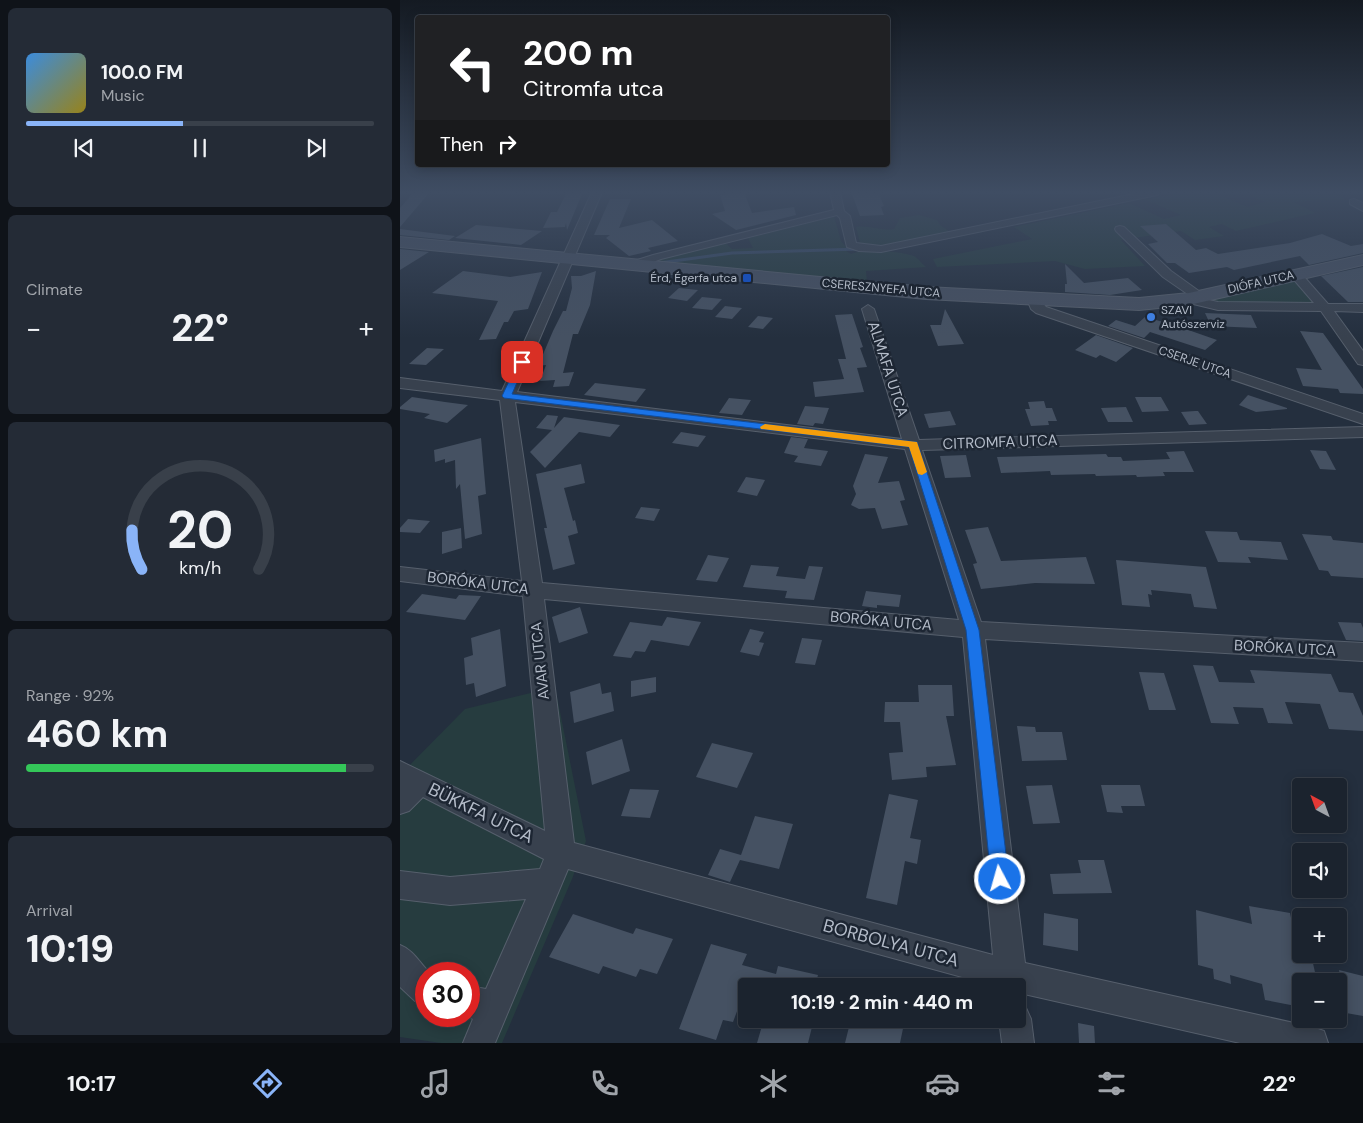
<!DOCTYPE html>
<meta charset="utf-8">
<style>
body{margin:0;font-family:"DM Sans",sans-serif;background:#242b36;color:#f1f3f6;height:100vh;display:flex;flex-direction:column;font-size:19px;white-space:nowrap}
*{box-sizing:border-box;margin:0}
p{font-size:16px;color:#a0a4aa}
.icon{flex:none;width:28px;height:28px;fill:none;stroke:currentColor;stroke-width:2;stroke-linecap:round;stroke-linejoin:round}
.map{position:relative;flex:1;overflow:hidden}
.details{display:flex;flex-direction:column;gap:8px;padding:8px;background:#0f1319;width:400px}
.details>*{flex:none}
.guide{position:absolute;left:15px;top:15px;width:475px;height:152px;border-radius:5px;box-shadow:0 2px 12px #0003,0 0 0 1px #39404a;background:#202124;color:#fff;overflow:hidden}
.needle{width:32px;rotate:319deg}
.tools{position:absolute;left:892px;top:778px;display:grid;gap:10px}
.tools a{display:grid;place-items:center;width:55px;height:55px;border-radius:5px;background:#1b232e;box-shadow:0 2px 12px #0003,0 0 0 1px #39404a;font-size:25px}
.speed{position:absolute;left:15px;top:962px;display:flex;gap:10px;font-size:25px;font-weight:700;text-align:center}
.speed>*{display:grid;place-content:center;width:65px;height:65px;border-radius:50%;background:#1b232e;box-shadow:0 2px 12px #0003,0 0 0 1px #39404a;line-height:1}
.speed .limit{border:8px solid #d22;background:#fff;color:#111}
.pin{position:absolute;display:grid;place-items:center;width:42px;height:42px;color:#fff;margin:-21px;border-radius:10px;box-shadow:0 2px 8px #0006}
.me{position:absolute;width:55px;margin:-28px;rotate:354deg;stroke-linejoin:round;filter:drop-shadow(0 0 4px #0008)}
.turn{display:flex;align-items:center;gap:18px;height:105px;padding:0 25px;font-size:22px}
.turn .icon{width:65px;height:65px;stroke-width:2.5}
.turn b{display:block;font-size:35px;line-height:42px}
.then{display:flex;align-items:center;height:48px;padding:0 25px;background:#0003;gap:10px;font-size:19px}
.big{font-size:38px;font-weight:700;line-height:1.1}
.details .tile{flex:1;display:flex;flex-direction:column;justify-content:center;gap:8px;min-width:0;padding:0 18px;border-radius:8px;background:#242b36}
.details .dial{align-items:center;gap:0}
.dial svg{height:130px;overflow:visible;fill:none;stroke:#39404a;stroke-width:7;stroke-linecap:round;text-anchor:middle}
.dial text{fill:#f1f3f6;stroke:none}
.song{display:flex;align-items:center;gap:15px}
.cover{width:60px;height:60px;border-radius:8px;background:linear-gradient(135deg,hsl(210 70% 55%),hsl(50 70% 35%))}
.played{height:5px;border-radius:2px;background:linear-gradient(90deg,#8ab4f8 45%,#39404a 45%)}
.keys{display:flex;justify-content:space-around;direction:ltr}
.heat{display:flex;justify-content:space-between;align-items:center;font-size:28px;direction:ltr}
.charge{height:8px;border-radius:4px;background:linear-gradient(90deg,#34c759 92%,#39404a 0)}
.trip{position:absolute;left:338px;top:978px;width:288px;height:50px;border-radius:5px;background:#1b232e;box-shadow:0 2px 12px #0003,0 0 0 1px #39404a;font-weight:700;line-height:50px;text-align:center}
.menu{display:flex;height:80px;justify-content:space-around;align-items:center;background:#0b0e12;color:#a0a4aa}
.menu .icon{width:35px;height:35px}
.menu .on{color:#8ab4f8}
.menu b{font-size:22px;color:#f1f3f6}
main{display:flex;flex:1;min-height:0}
.map>svg:first-child{display:block}
</style>
<main>
<section class="details">
<div class="tile">
<div class="song"><i class="cover"></i><div><b>100.0 FM</b><p>Music</p></div></div>
<div class="played"></div>
<div class="keys"><svg class="icon" aria-label="previous" viewBox="0 0 24 24"><path d="M18 5L8 12l10 7zM5 5v14"/></svg><svg class="icon" aria-label="pause" viewBox="0 0 24 24"><path d="M8 5v14M16 5v14"/></svg><svg class="icon" aria-label="next" viewBox="0 0 24 24"><path d="M6 5l10 7-10 7zM19 5v14"/></svg></div>
</div>
<div class="tile"><p>Climate</p>
<div class="heat"><a>−</a><b class="big">22°</b><a>+</a></div>
</div>
<div class="tile dial"><svg viewBox="0 0 100 80">
<path d="M14 69A42 42 0 1 1 86 69"/>
<path d="M14 69A42 42 0 0 1 8 45" stroke="#8ab4f8"/>
<text x="50" y="56" font-size="32" font-weight="700">20</text>
<text x="50" y="72" font-size="11">km/h</text>
</svg></div>
<div class="tile"><p>Range · 92%</p><b class="big">460 km</b><div class="charge"></div></div>
<div class="tile"><p>Arrival</p><b class="big">10:19</b></div>
</section>
<div class="map">
<svg width="963" height="1043" viewBox="0 0 963 1043">
<rect width="100%" height="100%" fill="#242f3e"/>
<g fill="#263c3f" fill-rule="evenodd">
<polygon points="782,192 810,192 848,207 865,202 841,192 933,192 945,199 894,202 915,213 836,231 822,224 809,227 824,236 795,240 781,231 721,240 745,266 685,269 655,261 537,267 533,259 632,239 614,227 729,203 764,219 781,215 746,200"/>
<path d="M519,215l18,5 3,5 10,7 -69,14 -11,1 -10,-4 -4,-16c13,-2 25,4 38,2l6,-11z"/>
<path d="M434,216l7,25 6,7 -1,3 5,3c14,-6 49,-3 63,2 4,2 8,8 12,11l-60,4 1,11 -218,-19 4,-3 70,-19 9,8 21,-1 -5,-10z"/>
<polygon points="892,281 899,284 914,302 913,305 880,302 874,305 816,303 812,298"/>
<path d="M155,687l31,154 -14,38 -70,164h-61l-41,-6v-262l65,-66zM26,974h43v42h-43z"/>
</g>
<g fill="none" stroke-linecap="round" stroke-linejoin="round">
<polyline stroke="#394c67" stroke-width="3" points="259,263 332,253 460,249"/>
</g>
<g fill="#455162">
<polygon points="30,192 0,227 0,208 13,193"/>
<polygon points="167,192 182,194 167,230 166,223 165,227 143,228 151,212 157,212"/>
<polygon points="344,192 352,213 394,207 396,215 336,230 312,214 325,211 320,195"/>
<polygon points="478,192 484,206 481,207 484,215 460,216 452,194"/>
<polygon points="210,199 231,199 219,228 252,220 278,241 248,248 251,251 229,256 206,238 210,235 194,235"/>
<polygon points="766,224 796,250 806,248 818,254 890,243 922,234 951,246 963,244 963,253 909,265 900,256 834,270 827,267 789,273 775,263 767,263 748,244 758,242 740,226"/>
<polygon points="76,225 142,231 121,245 55,238"/>
<polygon points="0,229 55,236 49,240 0,235"/>
<polygon points="0,249 29,252 0,270"/>
<polygon points="665,264 684,283 728,278 742,290 710,295 665,292 665,284 667,284"/>
<polygon points="963,267 963,302 948,302 921,276"/>
<polygon points="63,271 110,277 142,272 128,309 114,311 108,322 104,322 96,339 79,340 98,301 32,293"/>
<polygon points="196,271 190,305 178,334 173,334 163,373 174,372 169,386 153,387 155,380 140,381 146,365 138,366 153,331 163,311 166,311 172,288 171,276 181,276"/>
<polygon points="279,288 298,290 287,301 268,298"/>
<polygon points="302,297 322,299 312,310 292,308"/>
<polygon points="325,306 342,308 332,319 315,317"/>
<polygon points="545,309 564,344 538,346 530,325 541,325"/>
<polygon points="805,313 851,315 857,328 811,326"/>
<polygon points="452,314 463,347 460,348 467,367 457,368 464,392 415,397 413,382 444,379 438,359 446,359 435,315"/>
<polygon points="358,316 373,318 363,329 348,327"/>
<polygon points="745,317 774,325 817,340 805,350 750,332 744,338 708,326 716,320 735,326"/>
<polygon points="900,331 923,333 963,389 963,394 940,393 938,389 903,386 896,368 922,370"/>
<polygon points="696,335 733,348 716,362 700,355 696,358 675,350"/>
<polygon points="27,348 44,349 26,365 9,364"/>
<polygon points="195,383 246,389 236,402 184,395"/>
<polygon points="848,395 887,408 887,409 856,412 839,405"/>
<polygon points="12,397 45,402 68,405 47,423 24,418 30,414 0,409 0,407"/>
<polygon points="735,397 761,397 769,411 742,412"/>
<polygon points="329,398 351,400 342,415 319,413"/>
<polygon points="644,401 646,408 652,408 657,421 648,421 649,425 631,426 625,409 630,409 628,402"/>
<polygon points="405,406 429,408 423,424 415,423 413,426 397,424"/>
<polygon points="726,407 733,422 708,422 701,408"/>
<polygon points="550,411 556,425 529,428 524,414"/>
<polygon points="795,411 798,411 807,424 789,425 781,412"/>
<polygon points="147,415 158,416 154,428 164,417 220,425 210,437 179,432 145,468 130,452 152,430 136,428"/>
<polygon points="281,432 306,436 298,447 272,443"/>
<polygon points="391,437 408,439 404,448 428,451 421,466 394,462 398,456 384,453"/>
<polygon points="81,438 86,494 78,496 82,534 65,539 60,484 56,489 55,460 45,463 45,459 35,462 34,450"/>
<polygon points="910,450 926,451 936,470 920,469"/>
<polygon points="784,451 794,472 763,472 765,476 737,477 736,475 696,476 695,474 651,475 650,471 601,473 597,457 706,454 708,457 721,457 723,461 770,459 766,452"/>
<polygon points="465,454 488,457 478,483 499,481 505,500 500,501 508,525 482,529 475,508 459,509 451,505 456,494 453,486"/>
<polygon points="566,455 571,477 545,478 540,456"/>
<polygon points="181,464 185,483 164,488 173,521 175,520 178,533 168,536 175,564 153,570 144,528 147,528 136,474"/>
<polygon points="346,477 365,480 357,496 337,492"/>
<polygon points="241,507 260,509 254,521 235,518"/>
<polygon points="8,519 30,521 20,533 0,532 0,528"/>
<polygon points="588,527 601,561 686,557 695,584 635,583 581,589 573,564 577,563 565,530"/>
<polygon points="61,528 62,548 42,554 42,532"/>
<polygon points="805,531 837,532 840,540 881,542 888,560 848,557 851,563 818,562"/>
<polygon points="902,534 931,536 933,540 963,543 963,578 931,576 928,571 919,570"/>
<polygon points="308,555 329,558 317,582 296,580"/>
<polygon points="716,560 806,567 817,609 794,607 791,594 751,590 752,595 748,594 750,607 722,605"/>
<polygon points="351,565 379,567 376,576 405,579 409,566 423,567 414,600 385,598 387,591 343,587"/>
<polygon points="466,591 501,595 499,607 477,605 477,608 462,606"/>
<polygon points="22,594 56,599 59,595 81,596 65,620 6,612"/>
<polygon points="180,607 188,633 159,643 152,617"/>
<polygon points="267,617 301,622 289,646 251,640 245,652 235,651 231,658 213,656 230,622 262,626"/>
<polygon points="938,622 961,623 963,628 963,641 946,640"/>
<polygon points="100,629 106,686 76,697 74,683 66,685 64,658 73,655 71,638"/>
<polygon points="350,629 364,632 359,642 364,643 359,656 340,652"/>
<polygon points="402,638 422,640 415,665 395,663"/>
<polygon points="793,665 813,666 819,682 855,683 850,670 931,674 939,692 953,693 963,716 963,731 929,729 920,704 885,702 893,724 868,723 863,708 833,707 839,724 811,723"/>
<polygon points="739,672 764,673 776,710 749,710"/>
<polygon points="256,677 256,692 231,697 231,681"/>
<polygon points="200,683 202,694 211,692 214,711 174,723 170,692"/>
<polygon points="518,685 552,685 554,716 546,716 556,765 526,767 527,777 492,780 489,753 503,752 500,722 484,722 485,702 519,702"/>
<polygon points="617,726 635,727 636,732 662,732 667,760 622,761"/>
<polygon points="222,739 230,771 192,785 186,752"/>
<polygon points="312,743 353,753 337,788 296,777"/>
<polygon points="652,785 660,823 633,824 626,786"/>
<polygon points="701,785 740,785 745,806 721,806 723,813 707,812"/>
<polygon points="230,789 259,790 250,818 221,816"/>
<polygon points="489,794 518,800 510,838 521,840 517,864 505,861 497,905 466,898"/>
<polygon points="355,816 393,824 379,869 340,860 330,882 308,875 320,849 341,855"/>
<polygon points="678,860 704,860 712,893 653,894 650,874 681,873"/>
<polygon points="849,906 890,913 899,957 912,959 917,981 901,981 901,1007 865,1000 862,984 830,975 831,984 814,979 813,969 798,965 796,910 852,924"/>
<polygon points="644,913 678,919 678,951 643,945"/>
<polygon points="173,914 233,934 236,928 273,939 257,974 240,969 236,977 203,966 199,974 149,957"/>
<polygon points="311,944 347,954 342,965 376,974 378,966 418,975 415,986 346,986 346,1000 342,998 333,1022 323,1020 316,1040 279,1029"/>
<polygon points="939,970 963,976 963,1016 946,1013"/>
<polygon points="364,1019 414,1019 408,1043 357,1043"/>
<polygon points="451,1019 505,1019 500,1043 445,1043"/>
<polygon points="678,1023 694,1026 695,1043 679,1043"/>
</g>
<g fill="none" stroke-linecap="round" stroke-linejoin="round">
<g stroke="#565f6c" stroke-width="2">
<g id="street">
<path d="M192,192h10l-85,200 385,47 -40,-130 6,-4 6,4 45,131 444,-13v10l-441,13 59,172 382,21v18l-378,-22 40,324 287,64 12,4 4,12h-88l-216,-49 -1,3 -7,3v-14h-21l-427,-117 -73,174h-32l10,-24 -8,-3h4v-30l17,3 40,-90 -76,6 -50,-6v-28l50,6 90,-8 4,-10 -121,-62 -14,14 -9,3v-53l145,70 -22,-235 -123,-15v-14l122,14 -22,-181 -100,-12v-10l102,13zM115,402l390,47 54,171 -417,-37zM144,599l419,38 30,318 -419,-112z"/>
<polygon points="430,192 440,192 444,211 450,216 456,243 481,246 743,192 762,192 757,195 481,252 459,251 447,247 440,218 437,215 261,259 235,269 229,265 231,262 253,255 434,210"/>
<polygon points="954,199 963,203 963,211 950,204 950,200"/>
<polygon points="720,226 724,227 771,271 803,294 804,299 818,302 914,303 889,274 895,270 899,271 928,304 963,304 963,312 934,311 963,351 963,365 958,364 921,311 818,310 785,302 783,299 789,295 763,277 716,231 715,229 716,227"/>
<polygon points="633,295 637,296 646,307 963,414 963,424 636,313 631,309 627,299"/>
<path d="M0,945c15,6 19,18 31,29h-5v32l-11,-5 -15,-14z"/>
<polygon points="616,1003 626,1008 631,1019 634,1043 602,1043 599,1019 616,1019"/>
</g>
</g>
<g stroke="#565f6c" stroke-width="2">
<polygon id="secondary" points="0,237 526,287 739,298 789,293 963,255 963,265 789,305 739,310 526,299 0,247"/>
</g>
<use href="#street" fill="#38414e" fill-rule="evenodd"/>
<use href="#secondary" fill="#465061" fill-rule="evenodd"/>
</g>
<linearGradient id="sky" x2="0" y2="1"><stop stop-color="#141a22"/><stop offset="0.57" stop-color="#3f4d63"/><stop offset="1" stop-color="#3f4d63" stop-opacity="0"/></linearGradient>
<rect width="963" height="338" fill="url(#sky)"/>
<polygon fill="#1a73e8" stroke="#114b97" points="122,359 126,362 112,394 517,442 579,630 609,879 606,885 600,888 594,885 591,879 566,630 509,447 104,398 102,396 118,362"/>
<polygon fill="#f59e0b" points="365,424 517,442 527,472 522,475 518,474 509,447 361,429 360,427"/>
<rect fill="#1a4fb4" stroke="#1d2633" stroke-width="2" x="342" y="273" width="10" height="10" rx="2.5"/>
<circle fill="#3f7fe0" stroke="#1d2633" stroke-width="2" cx="751" cy="317" r="5"/>
<g text-anchor="middle" stroke-width="5" stroke-linejoin="round" paint-order="stroke">
<g font-size="12" fill="#b4bcc9" stroke="#1d2633" text-anchor="end">
<text x="337" y="282">Érd, Égerfa utca</text>
<text x="761" y="314" text-anchor="start">SZAVI<tspan x="761" dy="14">Autószerviz</tspan></text>
</g>
<g font-size="12" fill="#b4bcc9" stroke="#1d2633">
<text transform="translate(861 282) rotate(-13)" y="4">DIÓFA UTCA</text>
<text transform="translate(481 288) rotate(5)" y="4">CSERESZNYEFA UTCA</text>
<text transform="translate(795 362) rotate(19)" y="4">CSERJE UTCA</text>
</g>
<g font-size="15" fill="#b4bcc9" stroke="#1d2633">
<text transform="translate(488 369) rotate(72)" y="5">ALMAFA UTCA</text>
<text transform="translate(600 442) rotate(-2)" y="5">CITROMFA UTCA</text>
<text transform="translate(78 583) rotate(7)" y="5">BORÓKA UTCA</text>
<text transform="translate(481 621) rotate(5)" y="5">BORÓKA UTCA</text>
<text transform="translate(885 648) rotate(3)" y="5">BORÓKA UTCA</text>
<text transform="translate(140 661) rotate(-96)" y="5">AVAR UTCA</text>
</g>
<g font-size="18" fill="#b4bcc9" stroke="#1d2633">
<text transform="translate(81 813) rotate(26)" y="6">BÜKKFA UTCA</text>
<text transform="translate(491 943) rotate(15)" y="6">BORBOLYA UTCA</text>
</g>
</g>
</svg>
<div class="tools">
<a><svg class="needle" viewBox="-14 -14 28 28"><path d="M0-13l5 13h-10z" fill="#e53935"/><path d="M0 13l5-13h-10z" fill="#a0a4aa"/></svg></a>
<a><svg class="icon" aria-label="sound" viewBox="0 0 24 24"><path d="M4 9h4l5-4v14l-5-4H4zM17 9q2 3 0 6"/></svg></a>
<a>+</a>
<a>−</a>
</div>
<div class="speed"><div class="limit">30</div></div>
<div class="pin" style="left:122px;top:362px;background:#d93025"><svg class="icon" aria-label="arrive" viewBox="0 0 24 24"><path d="M6 21V4h12l-3 4 3 4H6"/></svg></div>
<svg class="me" style="left:600px;top:879px" viewBox="-20 -20 40 40"><circle r="17" fill="#1a73e8" stroke="#fff" stroke-width="3"/><path d="M0-11L8 9 0 5-8 9z" fill="#fff"/></svg>
<div class="trip">10:19 · 2 min · 440 m</div>
<div class="guide">
<div class="turn"><svg class="icon" aria-label="left" viewBox="0 0 24 24"><path d="M17 20v-9H6M10 6l-5 5 5 5"/></svg><div><b>200 m</b>Citromfa utca</div></div>
<div class="then">Then<svg class="icon" aria-label="right" viewBox="0 0 24 24"><path d="M7 20v-9h11M14 6l5 5-5 5"/></svg></div>
</div>
</div>
</main>
<nav class="menu">
<b>10:17</b>
<svg class="icon on" aria-label="directions" viewBox="0 0 24 24"><path d="M12 3l9 9-9 9-9-9zM9 14v-3h6M13 9l2 2-2 2"/></svg>
<svg class="icon" aria-label="music" viewBox="0 0 24 24"><path d="M9 18V5l10-2v13"/><circle cx="6" cy="18" r="3"/><circle cx="16" cy="16" r="3"/></svg>
<svg class="icon" aria-label="phone" viewBox="0 0 24 24"><path d="M5 4h4l2 5-3 2q2 4 5 5l2-3 5 2v4C11 20 4 13 5 4z"/></svg>
<svg class="icon" aria-label="climate" viewBox="0 0 24 24"><path d="M12 3v18M4 7l16 10M4 17L20 7"/></svg>
<svg class="icon" aria-label="car" viewBox="0 0 24 24"><path d="M5 17H2v-5l4-1 3-4h7l3 4 3 1v5h-3M9 17h6M6 11h13"/><circle cx="7" cy="17" r="2"/><circle cx="17" cy="17" r="2"/></svg>
<svg class="icon" aria-label="filters" viewBox="0 0 24 24"><path d="M4 7h16M4 17h16"/><circle cx="9" cy="7" r="2"/><circle cx="15" cy="17" r="2"/></svg>
<b>22°</b>
</nav>
